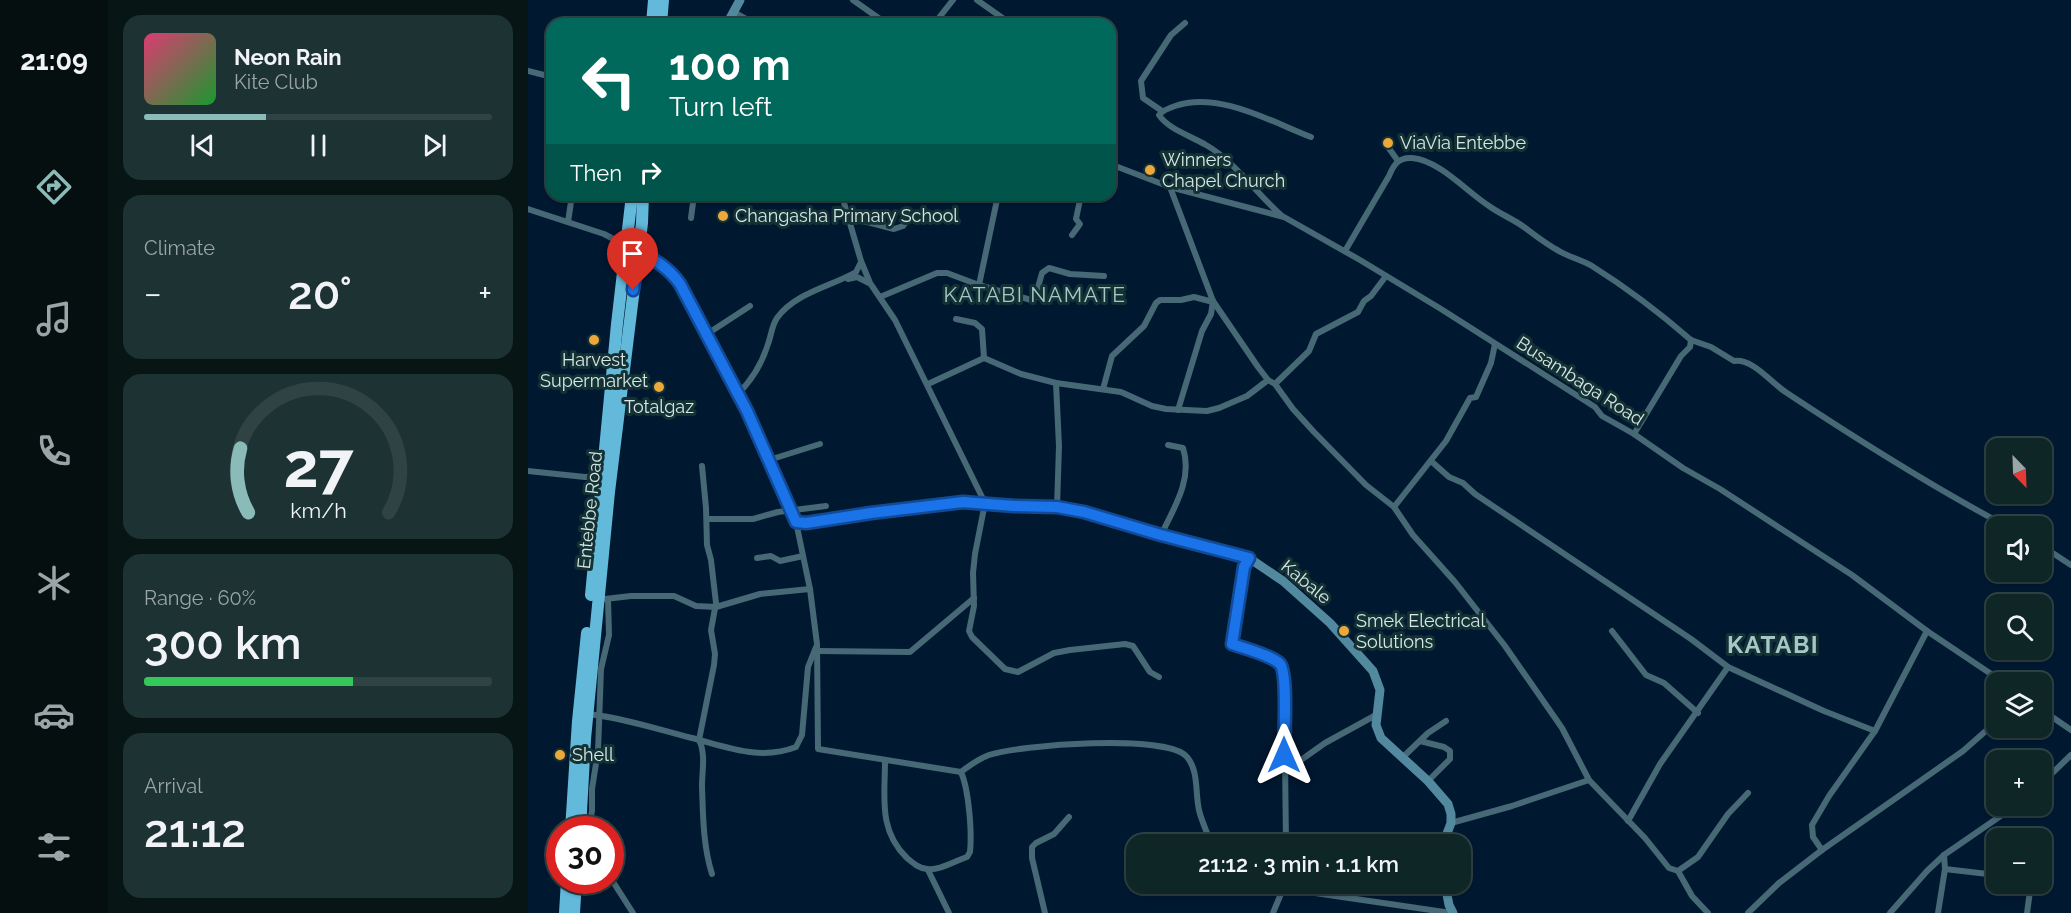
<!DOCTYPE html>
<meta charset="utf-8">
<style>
body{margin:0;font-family:Raleway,sans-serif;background:#1d3233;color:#f1f3f6;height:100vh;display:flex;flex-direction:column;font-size:22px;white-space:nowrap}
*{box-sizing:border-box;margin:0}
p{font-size:20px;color:#9ba5a7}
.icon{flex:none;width:33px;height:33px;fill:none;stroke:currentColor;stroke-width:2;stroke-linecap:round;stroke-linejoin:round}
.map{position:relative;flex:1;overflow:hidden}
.panel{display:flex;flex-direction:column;gap:15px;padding:15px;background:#081515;width:420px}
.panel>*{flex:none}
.guide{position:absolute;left:18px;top:18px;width:570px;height:183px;border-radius:18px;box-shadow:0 2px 4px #0004,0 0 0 2px #2f4344;background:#00695c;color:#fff;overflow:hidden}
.needle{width:39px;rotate:157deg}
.controls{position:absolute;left:1458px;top:438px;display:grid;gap:12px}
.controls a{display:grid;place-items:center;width:66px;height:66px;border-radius:12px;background:#0f2627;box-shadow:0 2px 4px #0004,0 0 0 2px #2f4344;font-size:30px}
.speed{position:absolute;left:18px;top:816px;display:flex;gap:12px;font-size:30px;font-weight:700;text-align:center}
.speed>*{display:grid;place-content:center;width:78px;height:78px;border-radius:50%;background:#0f2627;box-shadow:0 2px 4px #0004,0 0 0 2px #2f4344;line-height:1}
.speed .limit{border:9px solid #d22;background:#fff;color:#111}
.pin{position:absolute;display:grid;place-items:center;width:51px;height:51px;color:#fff;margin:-62px -26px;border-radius:50% 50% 50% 0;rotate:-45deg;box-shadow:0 0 6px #0007}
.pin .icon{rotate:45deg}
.me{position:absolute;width:66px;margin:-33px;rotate:0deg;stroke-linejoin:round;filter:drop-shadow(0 0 4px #0008)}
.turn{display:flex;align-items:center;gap:21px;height:126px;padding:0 24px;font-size:27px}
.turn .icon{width:78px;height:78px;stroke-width:2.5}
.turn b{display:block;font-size:42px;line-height:51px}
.then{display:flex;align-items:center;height:57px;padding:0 24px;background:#0003;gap:12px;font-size:22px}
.big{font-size:45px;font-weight:600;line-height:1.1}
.panel .widget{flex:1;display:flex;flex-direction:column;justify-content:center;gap:9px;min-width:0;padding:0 21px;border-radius:18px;background:#1d3233}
.panel .dial{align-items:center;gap:0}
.dial svg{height:156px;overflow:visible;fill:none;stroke:#2f4344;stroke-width:7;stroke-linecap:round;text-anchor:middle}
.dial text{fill:#f1f3f6;stroke:none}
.song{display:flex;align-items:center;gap:18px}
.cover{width:72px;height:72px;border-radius:9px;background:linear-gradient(135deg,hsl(340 70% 55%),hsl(130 70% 35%))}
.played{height:6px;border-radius:3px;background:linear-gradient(90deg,#8bbbb9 35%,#2f4344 35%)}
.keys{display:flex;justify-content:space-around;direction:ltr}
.heat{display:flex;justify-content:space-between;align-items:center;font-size:33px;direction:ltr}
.charge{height:9px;border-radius:4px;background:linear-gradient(90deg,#34c759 60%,#2f4344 0)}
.trip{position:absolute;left:598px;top:834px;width:345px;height:60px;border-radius:18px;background:#0f2627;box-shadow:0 2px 4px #0004,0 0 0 2px #2f4344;font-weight:600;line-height:60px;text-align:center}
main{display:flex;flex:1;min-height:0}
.menu{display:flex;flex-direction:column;width:108px;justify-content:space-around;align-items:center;background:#060f10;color:#9ba5a7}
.menu .icon{width:42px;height:42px}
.menu .current{color:#8bbbb9}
.menu b{font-size:27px;color:#f1f3f6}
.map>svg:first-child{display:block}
</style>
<main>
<nav class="menu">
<b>21:09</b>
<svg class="icon current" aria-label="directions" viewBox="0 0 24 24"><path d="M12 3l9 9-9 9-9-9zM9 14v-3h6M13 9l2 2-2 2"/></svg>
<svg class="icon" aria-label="music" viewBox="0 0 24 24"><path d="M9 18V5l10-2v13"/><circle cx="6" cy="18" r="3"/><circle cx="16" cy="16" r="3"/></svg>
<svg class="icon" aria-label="phone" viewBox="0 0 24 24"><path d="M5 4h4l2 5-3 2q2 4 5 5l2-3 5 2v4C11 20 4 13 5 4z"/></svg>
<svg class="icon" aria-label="climate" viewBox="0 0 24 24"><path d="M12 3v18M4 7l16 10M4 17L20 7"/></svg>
<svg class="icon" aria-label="car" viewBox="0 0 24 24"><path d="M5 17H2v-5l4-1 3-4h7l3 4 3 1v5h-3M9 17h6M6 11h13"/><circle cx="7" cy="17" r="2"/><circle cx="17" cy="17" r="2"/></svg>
<svg class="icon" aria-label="filters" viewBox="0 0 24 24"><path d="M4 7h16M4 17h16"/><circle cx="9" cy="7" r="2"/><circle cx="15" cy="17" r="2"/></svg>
</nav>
<section class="panel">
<div class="widget">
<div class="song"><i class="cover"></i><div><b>Neon Rain</b><p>Kite Club</p></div></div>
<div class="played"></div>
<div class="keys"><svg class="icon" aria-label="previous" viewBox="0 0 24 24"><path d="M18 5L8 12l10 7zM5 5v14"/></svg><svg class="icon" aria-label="pause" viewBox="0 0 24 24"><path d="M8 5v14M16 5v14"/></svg><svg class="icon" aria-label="next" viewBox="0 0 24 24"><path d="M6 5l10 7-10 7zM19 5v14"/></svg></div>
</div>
<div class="widget"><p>Climate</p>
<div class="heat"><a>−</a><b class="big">20°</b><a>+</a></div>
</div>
<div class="widget dial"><svg viewBox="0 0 100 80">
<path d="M14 69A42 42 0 1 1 86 69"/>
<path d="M14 69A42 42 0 0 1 10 36" stroke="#8bbbb9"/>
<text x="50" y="56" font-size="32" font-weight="700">27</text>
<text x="50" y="72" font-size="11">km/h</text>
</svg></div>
<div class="widget"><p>Range · 60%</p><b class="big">300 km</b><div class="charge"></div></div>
<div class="widget"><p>Arrival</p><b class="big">21:12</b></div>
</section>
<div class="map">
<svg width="1543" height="913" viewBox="0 0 1543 913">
<rect width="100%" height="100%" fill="#143234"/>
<path fill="#011831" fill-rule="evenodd" d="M0,0h1543v913h-1543zM24,24h558v171h-558zM1468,448h46v46h-46zM1468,526h46v46h-46zM1468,604h46v46h-46zM1468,682h46v46h-46zM1468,760h46v46h-46zM32,830h50v50h-50zM1468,838h46v46h-46zM609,844h324v40h-324z"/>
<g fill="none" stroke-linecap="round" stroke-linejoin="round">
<g stroke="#476875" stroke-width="6">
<polyline points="325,0 359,24"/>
<polyline points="449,0 483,24"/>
<polyline points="206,12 227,24"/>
<polyline points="406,24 425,0"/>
<polyline points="0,71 24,77"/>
<polyline points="634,111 615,98 613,81 643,35 657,23"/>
<polyline points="860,147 870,161"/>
<polyline points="582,164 642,187 756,217 832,260 913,309 1067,407 1074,416 1106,434 1155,468 1192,489 1324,575 1399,631 1475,682"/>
<polyline points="642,187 685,301 730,367 740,380 747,384 765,409 786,432 838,485 866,507 885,535 927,582 977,646 1034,728 1061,780 1117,838 1141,868 1150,871 1164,896 1180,913"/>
<polyline points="312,195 314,196 333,261 342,283 367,320 457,503 447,554 445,573 446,606 441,631 444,637 477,669 490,672 526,653 542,650 597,644 605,646 622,672 631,677"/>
<polyline points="0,209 76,234 97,245"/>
<path d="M753,215c-24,-21 -48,-55 -75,-70 -15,-9 -38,-16 -47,-30 4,-5 10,-7 16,-9 43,-15 95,15 136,31"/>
<polyline points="320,217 366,229 375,226 380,219"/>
<polyline points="163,218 166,195"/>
<polyline points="40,222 44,195"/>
<polyline points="544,235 552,224 548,219 553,195"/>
<path d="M817,251l44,-75c4,-10 9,-19 23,-18 27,2 55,34 77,48 11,8 24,13 35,21 12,9 22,17 35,24 10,6 23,9 33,15 35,22 68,47 99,74"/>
<polyline points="320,279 329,277 341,283"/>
<polyline points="451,285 470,195"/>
<polyline points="352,297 409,273 419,273 451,285 503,300 507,298 514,273 521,268 542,274 576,276"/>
<polyline points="428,319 447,323 454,329 456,358"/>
<polyline points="179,334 222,306"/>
<polyline points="528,383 531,446 529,507"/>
<polyline points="400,384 456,358 493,374 528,383 593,392 624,406 638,409 679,411 691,408 719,396 740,380"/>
<polyline points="747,384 781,351 788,334 830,312 836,301 843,296 858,276"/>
<polyline points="575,389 584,356 616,326 628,303 632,300 653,300 666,297 685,302"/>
<path d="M209,395c15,-15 25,-31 31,-51 3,-8 4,-19 9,-26 18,-25 53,-31 79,-46l5,-10"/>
<polyline points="650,410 674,331 683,314 685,301"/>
<path d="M1106,434l47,-78 9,-9 1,-7 20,7 23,14c19,-3 38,23 53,32 71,47 144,93 219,133"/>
<polyline points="241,460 292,444"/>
<polyline points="903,461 921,477 935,483 947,494 1163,639 1200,667 1296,711 1347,731"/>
<path d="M174,466l4,42 1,37 4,15 5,43 -5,27 4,24 -1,11 -15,75c7,14 3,31 3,46 1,29 1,60 10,88"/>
<polyline points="0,471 57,477 74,476"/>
<polyline points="866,507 918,441 942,398 948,397 963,363 967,344"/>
<polyline points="179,519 225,519 250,512 298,506"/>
<path d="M268,522l14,67 7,55 1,105 143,23c9,-7 17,-13 28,-17 29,-10 179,-22 198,2 12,14 8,36 12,53 2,9 6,17 9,26"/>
<path d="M633,535c13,-27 32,-56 22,-87l-15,-3"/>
<polyline points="1514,546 1543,565"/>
<polyline points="229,558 243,556 252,561 275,556"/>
<path d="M721,558l-5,9 -12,77c16,6 45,11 52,28l2,172"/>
<polyline points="77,599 103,596 146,596 168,606 188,607 232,594 282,589"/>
<polyline points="1084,631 1118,675 1136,683 1170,713"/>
<polyline points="290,651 382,652 446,598"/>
<polyline points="1514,710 1543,730"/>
<path d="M60,714c35,4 69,15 104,24 35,9 68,23 104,9l6,-12 6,-68 8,-20"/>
<polyline points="892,741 916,747 922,751 922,759 900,781"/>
<polyline points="874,758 900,733 918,721"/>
<path d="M357,761c0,36 -7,69 22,97 6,5 11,10 20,11 12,2 28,-8 40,-12l3,-5c2,-19 -1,-62 -9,-80"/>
<polyline points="756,770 766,765 797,743 848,715"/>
<polyline points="1514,783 1543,755"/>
<polyline points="1100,821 1132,764 1200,667"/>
<polyline points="923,823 984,806 1061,780"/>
<polyline points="60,830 64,811 64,789 70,751 73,669 81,635 80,599"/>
<polyline points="1294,850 1435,751 1468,722"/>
<polyline points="1417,869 1468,875"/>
<polyline points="400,870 421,913"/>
<polyline points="1150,871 1170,857 1200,814 1220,793"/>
<polyline points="82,877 105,913"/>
<polyline points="757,886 787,893 923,913"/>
<polyline points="517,913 504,858 504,847 508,843 526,834 541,817"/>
<polyline points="745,913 757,884"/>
<polyline points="1220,913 1251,883 1294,850 1285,837 1284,825 1301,796 1347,731 1399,631"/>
<polyline points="1362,913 1399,871 1416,855 1487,806"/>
<polyline points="1410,913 1417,869 1416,855"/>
<polyline points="1499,913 1503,884"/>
</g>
<g stroke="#53899e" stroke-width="9">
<polyline points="199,24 212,0"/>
<path d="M107,250c19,9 33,18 45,34l57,111 10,16 49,111 10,1 65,-10 93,-11 50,4 43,1 27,5 77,23 88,23 34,23 47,42 43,48 7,19 -4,35 5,13 47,43 20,23 3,10v9l-8,21"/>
<polyline points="917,884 921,905 925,913"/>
</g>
<g stroke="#62b9da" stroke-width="12">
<polyline points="124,24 126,0"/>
<polyline points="133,24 135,0"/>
<polyline points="63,595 89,324 104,195"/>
<polyline points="43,830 50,721 59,633"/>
<polyline points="52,830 57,739 81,492 114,223 115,195"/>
<polyline points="37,913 39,880"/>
<polyline points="46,913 48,880"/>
</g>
</g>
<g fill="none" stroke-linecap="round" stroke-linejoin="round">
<g stroke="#114b97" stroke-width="15">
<path id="route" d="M105,290l5,-39c17,9 31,17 42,33l67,127 49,111 10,1 65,-10 92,-11 51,4 43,1 27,5 77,23 88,23 -5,9 -12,77c11,4 41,12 48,20 8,9 4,75 4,91"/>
</g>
<use href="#route" stroke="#1a73e8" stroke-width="10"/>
</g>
<g fill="#eda83b" stroke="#143234" stroke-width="2">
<circle cx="860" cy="143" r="6"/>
<circle cx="622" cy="170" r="6"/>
<circle cx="195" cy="216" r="6"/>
<circle cx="66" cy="340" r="6"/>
<circle cx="131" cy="387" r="6"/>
<circle cx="816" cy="631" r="6"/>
<circle cx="32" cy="755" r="6"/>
</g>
<g text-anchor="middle" stroke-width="6" stroke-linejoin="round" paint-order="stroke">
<g font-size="18" fill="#d7e7e8" stroke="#143234" text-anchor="start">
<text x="872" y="149">ViaVia Entebbe</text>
<text x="634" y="166">Winners<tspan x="634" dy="21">Chapel Church</tspan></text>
<text x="207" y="222">Changasha Primary School</text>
<text x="66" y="366" text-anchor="middle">Harvest<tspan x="66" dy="21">Supermarket</tspan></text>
<text x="131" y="413" text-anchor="middle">Totalgaz</text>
<text x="828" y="627">Smek Electrical<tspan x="828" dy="21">Solutions</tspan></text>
<text x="44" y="761">Shell</text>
</g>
<g font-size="18" fill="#d7e7e8" stroke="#143234">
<text transform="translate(1052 381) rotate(33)" y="6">Busambaga Road</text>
<text transform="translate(62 510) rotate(-84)" y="6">Entebbe Road</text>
<text transform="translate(778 582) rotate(39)" y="6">Kabale</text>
</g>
<g font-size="21" letter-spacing="1.5" fill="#a5c7c8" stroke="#143234">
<text x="507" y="302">KATABI NAMATE</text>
</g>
<g font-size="24" font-weight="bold" letter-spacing="1.5" fill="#a5c7c8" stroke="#143234">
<text x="1245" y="653">KATABI</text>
</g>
</g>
</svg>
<div class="controls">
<a><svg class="needle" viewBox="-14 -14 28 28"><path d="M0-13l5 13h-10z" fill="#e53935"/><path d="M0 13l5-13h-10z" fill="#9ba5a7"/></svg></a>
<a><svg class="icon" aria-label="sound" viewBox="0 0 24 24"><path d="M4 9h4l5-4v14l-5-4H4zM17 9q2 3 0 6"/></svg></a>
<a><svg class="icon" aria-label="search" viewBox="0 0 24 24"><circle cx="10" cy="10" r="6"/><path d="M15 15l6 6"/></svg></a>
<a><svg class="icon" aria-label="layers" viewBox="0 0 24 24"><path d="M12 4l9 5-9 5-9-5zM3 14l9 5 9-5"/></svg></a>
<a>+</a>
<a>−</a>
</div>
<div class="speed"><div class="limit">30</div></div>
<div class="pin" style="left:105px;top:290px;background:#d93025"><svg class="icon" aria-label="arrive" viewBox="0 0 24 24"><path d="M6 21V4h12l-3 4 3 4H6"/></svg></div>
<svg class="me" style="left:756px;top:755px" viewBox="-20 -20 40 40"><path d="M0-17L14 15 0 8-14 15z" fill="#1a73e8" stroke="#fff" stroke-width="4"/></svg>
<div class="trip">21:12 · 3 min · 1.1 km</div>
<div class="guide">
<div class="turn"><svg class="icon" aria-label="left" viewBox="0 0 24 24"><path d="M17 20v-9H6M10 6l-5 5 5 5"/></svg><div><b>100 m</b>Turn left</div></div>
<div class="then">Then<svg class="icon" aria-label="right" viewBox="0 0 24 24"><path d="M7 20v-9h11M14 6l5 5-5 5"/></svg></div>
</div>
</div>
</main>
